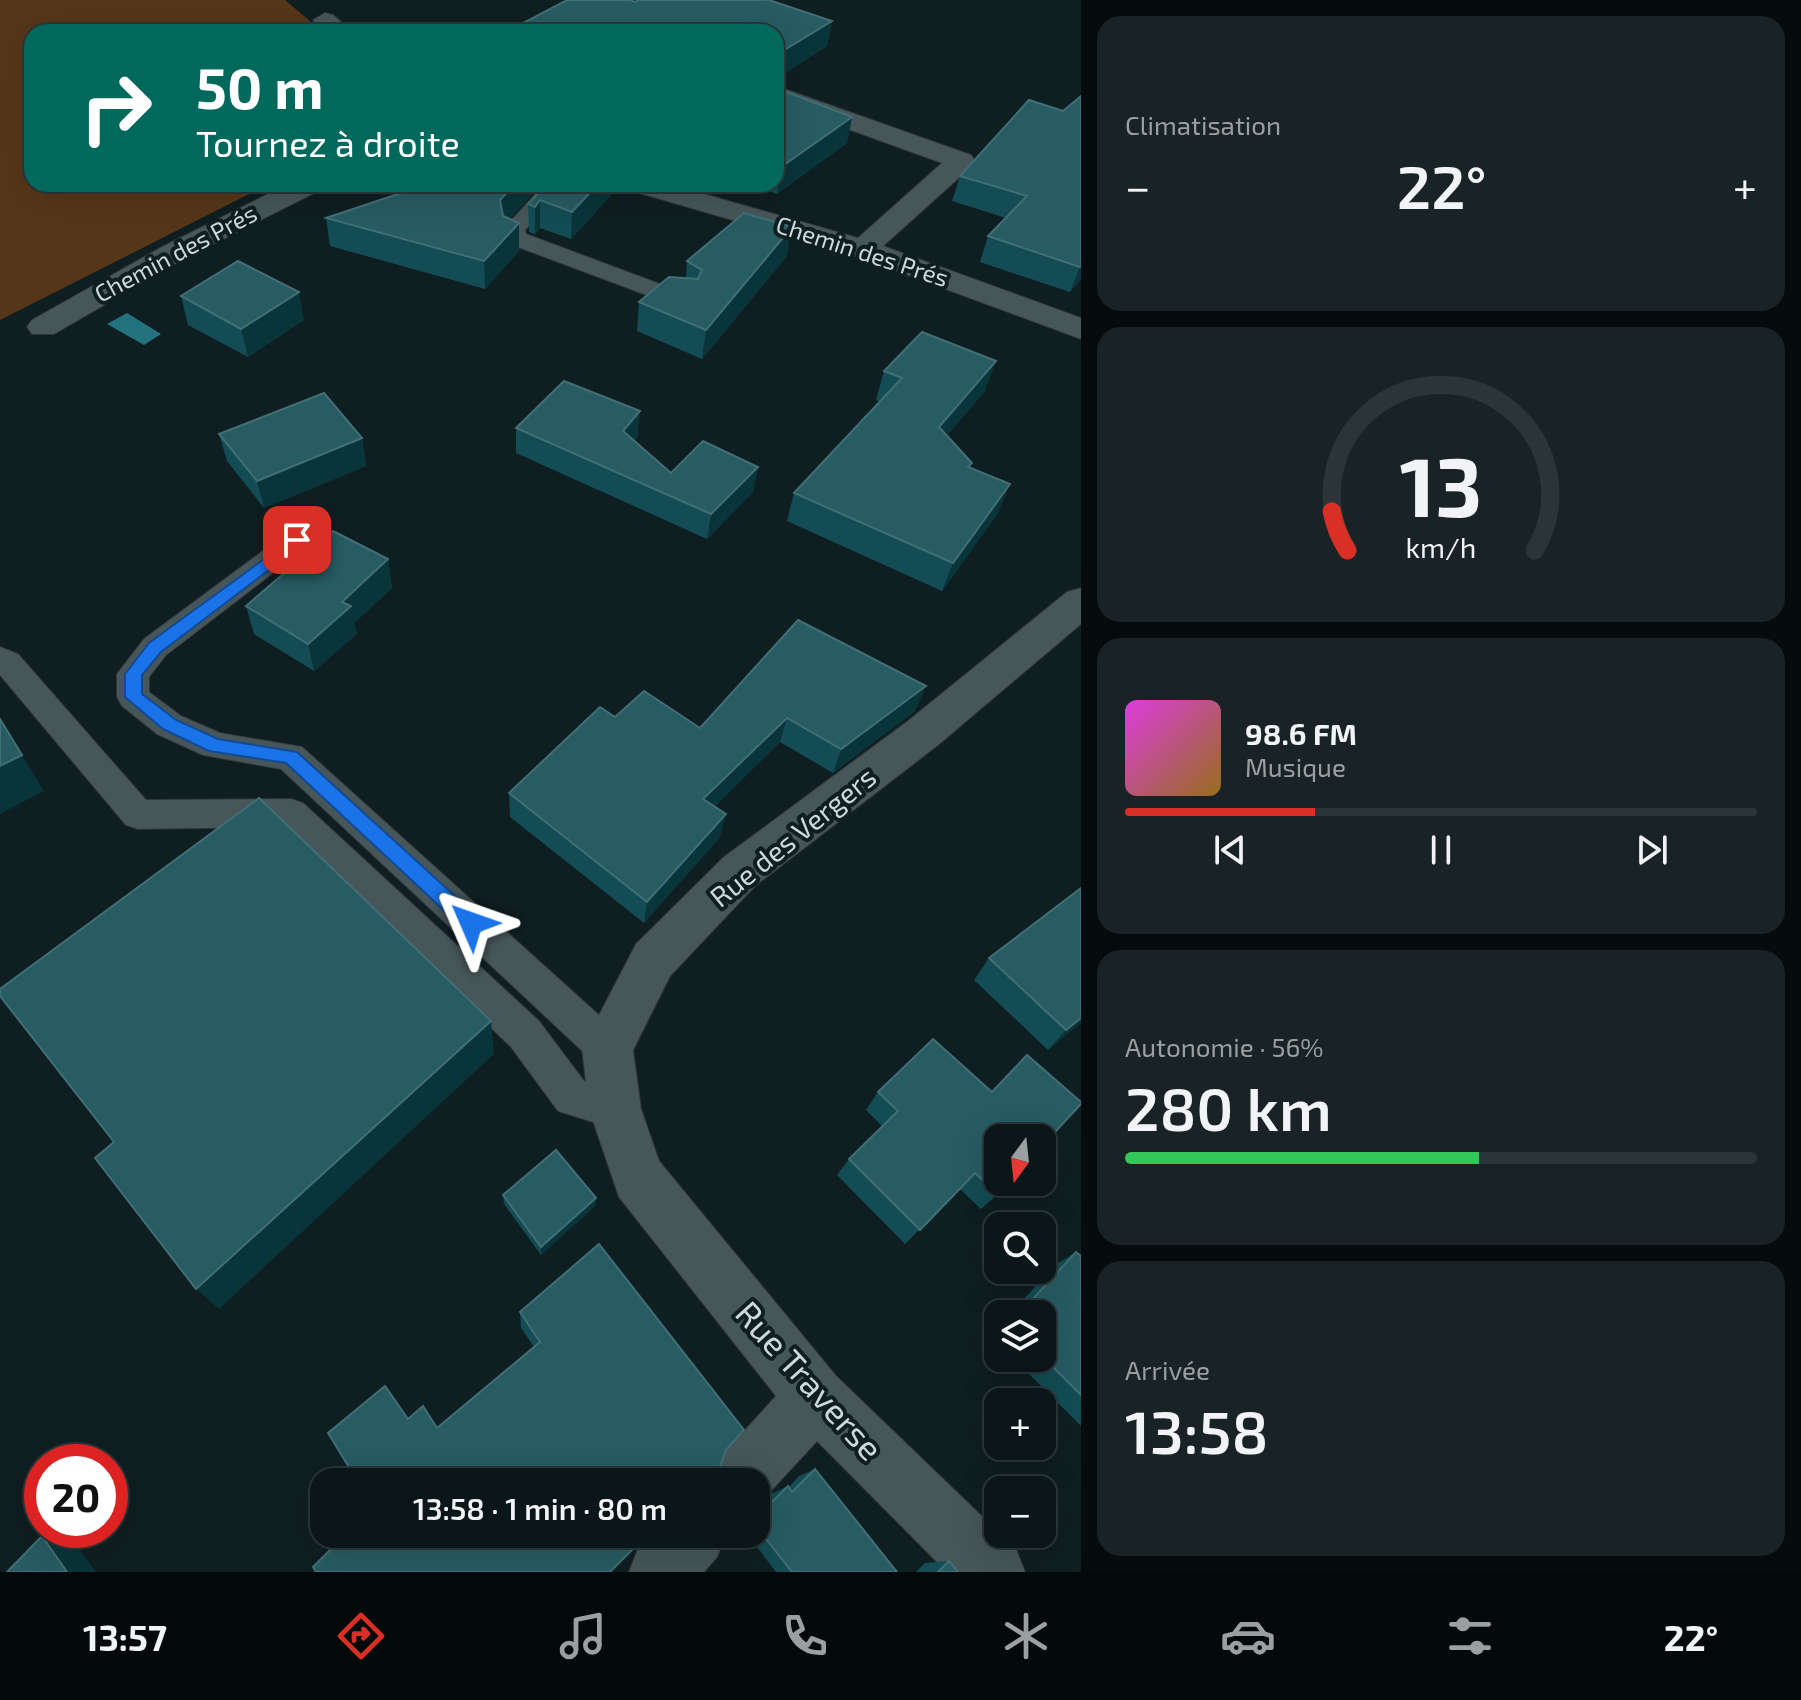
<!DOCTYPE html>
<html lang="fr">
<meta charset="utf-8">
<style>
body{margin:0;font-family:"Exo 2",sans-serif;background:#192325;color:#f1f3f6;height:100vh;display:flex;flex-direction:column;font-size:30px;white-space:nowrap}
*{box-sizing:border-box;margin:0}
p{font-size:26px;color:#9a9fa2}
.icon{flex:none;width:44px;height:44px;fill:none;stroke:currentColor;stroke-width:2;stroke-linecap:round;stroke-linejoin:round}
.map{position:relative;flex:1;overflow:hidden}
.details{display:flex;flex-direction:column;gap:16px;padding:16px;background:#060c0d;width:720px}
.details>*{flex:none}
.top-card{position:absolute;left:24px;top:24px;width:760px;height:168px;border-radius:24px;box-shadow:0 8px 32px #0002,0 0 0 2px #2b3537;background:#00695c;color:#fff;overflow:hidden}
.needle{width:52px;rotate:195deg}
.fabs{position:absolute;left:984px;top:1124px;display:grid;gap:16px}
.fabs a{display:grid;place-items:center;width:72px;height:72px;border-radius:16px;background:#0b1618;box-shadow:0 8px 32px #0002,0 0 0 2px #2b3537;font-size:40px}
.speed{position:absolute;left:24px;top:1444px;display:flex;gap:16px;font-size:40px;font-weight:700;text-align:center}
.speed>*{display:grid;place-content:center;width:104px;height:104px;border-radius:50%;background:#0b1618;box-shadow:0 8px 32px #0002,0 0 0 2px #2b3537;line-height:1}
.speed .limit{border:12px solid #d22;background:#fff;color:#111}
.pin{position:absolute;display:grid;place-items:center;width:68px;height:68px;color:#fff;margin:-34px;border-radius:16px;box-shadow:0 4px 12px #0006}
.me{position:absolute;width:88px;margin:-44px;rotate:313deg;stroke-linejoin:round;filter:drop-shadow(0 0 6px #0008)}
.turn{display:flex;align-items:center;gap:28px;height:168px;padding:0 40px;font-size:36px}
.turn .icon{width:104px;height:104px;stroke-width:2.5}
.turn b{display:block;font-size:56px;line-height:68px}
.big{font-size:60px;font-weight:600;line-height:1.1}
.details .widget{flex:1;display:flex;flex-direction:column;justify-content:center;gap:12px;min-width:0;padding:0 28px;border-radius:24px;background:#192325}
.details .dial{align-items:center;gap:0}
.dial svg{height:208px;overflow:visible;fill:none;stroke:#2b3537;stroke-width:7;stroke-linecap:round;text-anchor:middle}
.dial text{fill:#f1f3f6;stroke:none}
.song{display:flex;align-items:center;gap:24px}
.cover{width:96px;height:96px;border-radius:12px;background:linear-gradient(135deg,hsl(300 70% 55%),hsl(40 70% 35%))}
.played{height:8px;border-radius:4px;background:linear-gradient(90deg,#d93025 30%,#2b3537 30%)}
.keys{display:flex;justify-content:space-around;direction:ltr}
.heat{display:flex;justify-content:space-between;align-items:center;font-size:44px;direction:ltr}
.charge{height:12px;border-radius:6px;background:linear-gradient(90deg,#34c759 56%,#2b3537 0)}
.trip{position:absolute;left:310px;top:1468px;width:460px;height:80px;border-radius:24px;background:#0b1618;box-shadow:0 8px 32px #0002,0 0 0 2px #2b3537;font-weight:600;line-height:80px;text-align:center}
.menu{display:flex;height:128px;justify-content:space-around;align-items:center;background:#04090a;color:#9a9fa2}
.menu .icon{width:56px;height:56px}
.menu .current{color:#d93025}
.menu b{font-size:36px;color:#f1f3f6}
main{display:flex;flex:1;min-height:0}
.map>svg:first-child{display:block}
</style>
<main>
<div class="map">
<svg width="1081" height="1572" viewBox="0 0 1081 1572">
<rect width="100%" height="100%" fill="#0f1e20"/>
<polygon fill="#563618" points="0,0 285,0 323,32 32,32 32,184 269,184 0,320"/>
<polygon fill="#23737f" points="127,313 161,334 144,345 107,324"/>
<g fill="none" stroke-linecap="round" stroke-linejoin="round">
<g stroke="#2e3638" stroke-width="2">
<g id="lane">
<polygon points="545,184 568,184 525,230 526,234 692,296 696,301 692,306 676,306 507,243 503,229"/>
<polygon points="297,530 307,533 311,540 307,547 166,655 149,677 149,692 181,716 220,733 302,747 621,1035 627,1048 621,1061 607,1067 593,1061 281,769 203,755 157,734 122,706 117,697 117,674 144,639 287,533"/>
<polygon points="0,647 18,654 146,800 291,799 303,803 539,1021 584,1081 629,1095 635,1109 629,1123 615,1129 558,1111 511,1047 283,827 138,829 126,825 0,675"/>
</g>
</g>
<g stroke="#2e3638" stroke-width="2">
<g id="street">
<polygon points="325,13 333,15 353,32 326,32 313,20"/>
<polygon points="776,86 971,155 975,161 971,167 883,246 1081,318 1081,339 853,255 629,190 625,184 669,184 858,238 942,163 776,103"/>
<polygon points="288,184 324,184 320,190 182,260 54,334 32,334 27,327 32,320 160,248"/>
<polygon points="1081,588 1081,624 938,745 756,885 670,976 633,1050 641,1109 659,1161 836,1376 1016,1549 1025,1572 947,1572 817,1441 756,1507 756,1482 709,1482 718,1460 776,1396 619,1197 589,1109 582,1048 636,944 724,857 908,721 1067,592"/>
<polygon points="651,1534 726,1534 717,1557 704,1572 629,1572 638,1549"/>
</g>
</g>
<use href="#lane" fill="#465659" fill-rule="evenodd"/>
<use href="#street" fill="#465659" fill-rule="evenodd"/>
</g>
<g fill="#134c54">
<polygon points="567,0 630,0 635,2 638,0 769,0 832,21 827,46 776,79 776,32 523,32 523,23"/>
<polygon points="776,88 852,117 847,143 777,194 749,184 776,184"/>
<polygon points="1081,96 1081,279 1070,292 980,262 988,236 1006,218 952,201 960,176 1063,111"/>
<polygon points="428,184 542,184 509,219 519,251 485,289 330,246 326,218"/>
<polygon points="547,184 621,184 571,239 540,228 535,234 529,232 528,204"/>
<polygon points="787,256 702,359 637,331 639,302 686,278 687,261"/>
<polygon points="181,296 304,320 248,357 188,325"/>
<polygon points="884,371 985,391 947,435 970,468 998,513 942,591 787,521 794,493 880,402 876,400"/>
<polygon points="516,428 638,437 634,440 671,473 758,467 753,492 707,539 516,453"/>
<polygon points="219,434 362,438 366,466 264,508 227,461"/>
<polygon points="388,559 392,588 354,623 357,634 314,671 254,634 246,606"/>
<polygon points="798,620 915,711 833,773 780,742 714,807 720,837 644,923 510,817 509,793 615,717 700,728"/>
<polygon points="989,958 1081,1022 1048,1050 974,980"/>
<polygon points="933,1039 998,1194 981,1209 960,1189 905,1244 837,1175 849,1159 882,1126 866,1110 878,1092"/>
<polygon points="503,1195 596,1198 595,1206 541,1255 504,1204"/>
<polygon points="1076,1252 1081,1256 1081,1426 1013,1358 1042,1358 1042,1314 1010,1314 1055,1265"/>
<polygon points="520,1312 726,1450 717,1475 706,1482 704,1479 358,1482 409,1419 437,1428 534,1347 521,1328"/>
<polygon points="998,1327 998,1343 991,1335"/>
<polygon points="815,1469 897,1572 776,1572 747,1534 756,1534 756,1482 712,1482 719,1478 766,1478 768,1498 773,1493 788,1486 788,1488 799,1476"/>
<polygon points="949,1561 958,1572 916,1572 925,1563"/>
</g>
<g fill="#093439">
<polygon points="832,21 827,46 776,79 776,55"/>
<polygon points="852,117 847,143 777,194 781,167"/>
<polygon points="515,184 542,184 501,227 500,200"/>
<polygon points="598,184 621,184 571,239 572,212"/>
<polygon points="540,200 540,228 535,234 535,207"/>
<polygon points="519,223 519,251 485,289 484,261"/>
<polygon points="792,227 787,256 702,359 706,330"/>
<polygon points="1081,266 1081,279 1070,292 1080,267"/>
<polygon points="299,292 304,320 248,357 241,329"/>
<polygon points="996,361 985,391 929,456 939,427"/>
<polygon points="640,411 638,437 621,456 623,431"/>
<polygon points="362,438 366,466 264,508 257,481"/>
<polygon points="758,467 753,492 707,539 711,514"/>
<polygon points="1010,484 998,513 942,591 953,563"/>
<polygon points="388,559 392,588 354,623 357,634 314,671 308,644 342,602"/>
<polygon points="926,686 915,711 833,773 841,749"/>
<polygon points="787,718 780,742 698,822 703,799"/>
<polygon points="0,719 44,791 0,814"/>
<polygon points="726,814 720,837 644,923 647,902"/>
<polygon points="1081,1018 1081,1022 1048,1050 1066,1030"/>
<polygon points="491,1021 494,1054 219,1309 196,1289"/>
<polygon points="596,1198 595,1206 541,1255 541,1247"/>
<polygon points="42,1536 73,1540 96,1572 67,1572"/>
</g>
<g fill="#275c62" stroke="#426f75" stroke-width="2">
<polygon points="567,0 630,0 635,2 638,0 769,0 832,21 776,55 776,32 546,32 523,23"/>
<polygon points="776,88 852,117 781,167 776,165"/>
<polygon points="1081,96 1081,266 1080,267 988,236 1027,196 960,176 1029,100 1063,111"/>
<polygon points="428,184 515,184 500,200 503,216 519,223 484,261 326,218"/>
<polygon points="547,184 598,184 572,212 540,200 535,207 528,204"/>
<polygon points="744,213 792,227 706,330 639,302 669,277 698,279 702,270 687,261"/>
<polygon points="238,261 299,292 241,329 181,296"/>
<polygon points="922,332 996,361 939,427 972,463 968,467 1010,484 953,563 794,493 902,378 884,371"/>
<polygon points="564,381 640,411 623,431 671,473 703,441 758,467 711,514 516,428"/>
<polygon points="324,393 362,438 257,481 219,434"/>
<polygon points="333,531 388,559 342,602 351,606 308,644 246,606"/>
<polygon points="798,620 926,686 841,749 787,718 703,799 726,814 647,902 509,793 600,707 615,717 644,691 700,728"/>
<polygon points="0,719 22,755 0,766"/>
<polygon points="259,798 491,1021 196,1289 95,1158 114,1142 0,996 0,989"/>
<polygon points="1081,888 1081,1018 1066,1030 989,958"/>
<polygon points="933,1039 992,1092 1027,1055 1081,1102 1081,1104 1042,1146 1042,1138 998,1138 998,1182 1009,1182 998,1194 975,1173 920,1230 849,1159 898,1111 878,1092"/>
<polygon points="556,1150 596,1198 541,1247 503,1195"/>
<polygon points="599,1244 744,1430 726,1450 717,1475 713,1470 701,1482 358,1482 328,1433 385,1386 408,1419 423,1406 437,1428 540,1342 520,1312"/>
<polygon points="1076,1252 1081,1256 1081,1395 1042,1356 1042,1314 1019,1314"/>
<polygon points="815,1469 897,1572 792,1572 756,1526 756,1482 722,1482 719,1478 766,1478 769,1505 788,1486 792,1492"/>
<polygon points="346,1534 648,1534 610,1572 316,1572 313,1567"/>
<polygon points="42,1536 67,1572 7,1572"/>
<polygon points="949,1561 958,1572 938,1572"/>
</g>
<polygon fill="#1a73e8" stroke="#114b97" stroke-width="2" points="297,535 303,536 303,544 161,652 142,675 142,694 176,720 218,739 297,752 478,917 481,923 478,929 464,929 286,763 209,751 163,729 125,697 125,674 149,643"/>
<g text-anchor="middle" stroke-width="8" stroke-linejoin="round" paint-order="stroke">
<g font-size="24" fill="#cfd8da" stroke="#0f1e20">
<text transform="translate(862 252) rotate(18)" y="8">Chemin des Prés</text>
<text transform="translate(176 254) rotate(-28)" y="8">Chemin des Prés</text>
</g>
<g font-size="28" fill="#cfd8da" stroke="#0f1e20">
<text transform="translate(793 837) rotate(-39)" y="10">Rue des Vergers</text>
</g>
<g font-size="34" fill="#cfd8da" stroke="#0f1e20">
<text transform="translate(809 1381) rotate(48)" y="12">Rue Traverse</text>
</g>
</g>
</svg>
<div class="fabs">
<a><svg class="needle" viewBox="-14 -14 28 28"><path d="M0-13l5 13h-10z" fill="#e53935"/><path d="M0 13l5-13h-10z" fill="#9a9fa2"/></svg></a>
<a><svg class="icon" aria-label="search" viewBox="0 0 24 24"><circle cx="10" cy="10" r="6"/><path d="M15 15l6 6"/></svg></a>
<a><svg class="icon" aria-label="layers" viewBox="0 0 24 24"><path d="M12 4l9 5-9 5-9-5zM3 14l9 5 9-5"/></svg></a>
<a>+</a>
<a>−</a>
</div>
<div class="speed"><div class="limit">20</div></div>
<div class="pin" style="left:297px;top:540px;background:#d93025"><svg class="icon" aria-label="arrive" viewBox="0 0 24 24"><path d="M6 21V4h12l-3 4 3 4H6"/></svg></div>
<svg class="me" style="left:471px;top:923px" viewBox="-20 -20 40 40"><path d="M0-17L14 15 0 8-14 15z" fill="#1a73e8" stroke="#fff" stroke-width="4"/></svg>
<div class="trip">13:58 · 1 min · 80 m</div>
<div class="top-card">
<div class="turn"><svg class="icon" aria-label="right" viewBox="0 0 24 24"><path d="M7 20v-9h11M14 6l5 5-5 5"/></svg><div><b>50 m</b>Tournez à droite</div></div>
</div>
</div>
<section class="details">
<div class="widget"><p>Climatisation</p>
<div class="heat"><a>−</a><b class="big">22°</b><a>+</a></div>
</div>
<div class="widget dial"><svg viewBox="0 0 100 80">
<path d="M14 69A42 42 0 1 1 86 69"/>
<path d="M14 69A42 42 0 0 1 8 54" stroke="#d93025"/>
<text x="50" y="56" font-size="32" font-weight="700">13</text>
<text x="50" y="72" font-size="11">km/h</text>
</svg></div>
<div class="widget">
<div class="song"><i class="cover"></i><div><b>98.6 FM</b><p>Musique</p></div></div>
<div class="played"></div>
<div class="keys"><svg class="icon" aria-label="previous" viewBox="0 0 24 24"><path d="M18 5L8 12l10 7zM5 5v14"/></svg><svg class="icon" aria-label="pause" viewBox="0 0 24 24"><path d="M8 5v14M16 5v14"/></svg><svg class="icon" aria-label="next" viewBox="0 0 24 24"><path d="M6 5l10 7-10 7zM19 5v14"/></svg></div>
</div>
<div class="widget"><p>Autonomie · 56%</p><b class="big">280 km</b><div class="charge"></div></div>
<div class="widget"><p>Arrivée</p><b class="big">13:58</b></div>
</section>
</main>
<nav class="menu">
<b>13:57</b>
<svg class="icon current" aria-label="directions" viewBox="0 0 24 24"><path d="M12 3l9 9-9 9-9-9zM9 14v-3h6M13 9l2 2-2 2"/></svg>
<svg class="icon" aria-label="music" viewBox="0 0 24 24"><path d="M9 18V5l10-2v13"/><circle cx="6" cy="18" r="3"/><circle cx="16" cy="16" r="3"/></svg>
<svg class="icon" aria-label="phone" viewBox="0 0 24 24"><path d="M5 4h4l2 5-3 2q2 4 5 5l2-3 5 2v4C11 20 4 13 5 4z"/></svg>
<svg class="icon" aria-label="climate" viewBox="0 0 24 24"><path d="M12 3v18M4 7l16 10M4 17L20 7"/></svg>
<svg class="icon" aria-label="car" viewBox="0 0 24 24"><path d="M5 17H2v-5l4-1 3-4h7l3 4 3 1v5h-3M9 17h6M6 11h13"/><circle cx="7" cy="17" r="2"/><circle cx="17" cy="17" r="2"/></svg>
<svg class="icon" aria-label="filters" viewBox="0 0 24 24"><path d="M4 7h16M4 17h16"/><circle cx="9" cy="7" r="2"/><circle cx="15" cy="17" r="2"/></svg>
<b>22°</b>
</nav>
